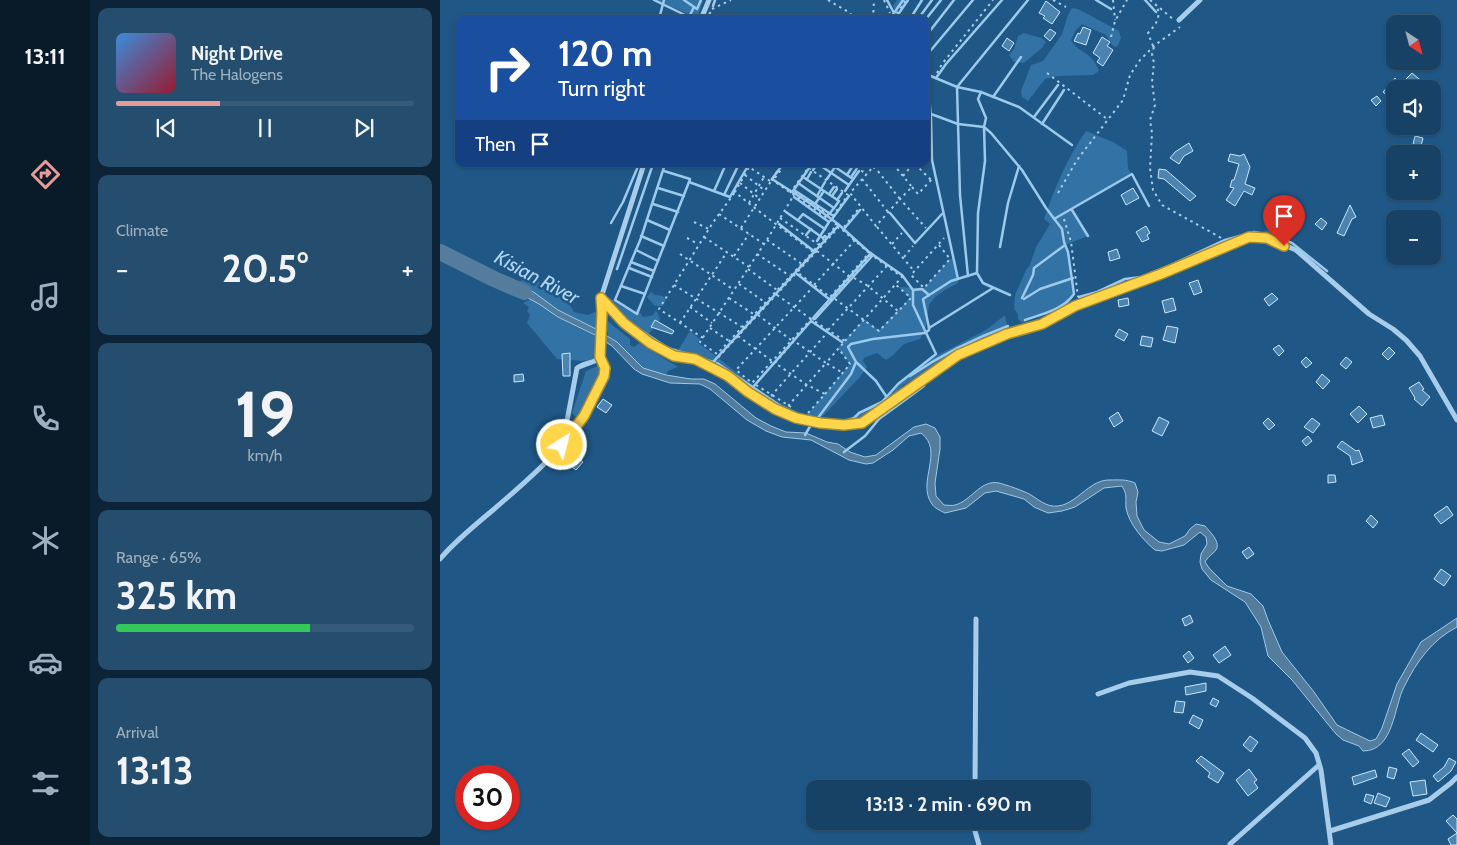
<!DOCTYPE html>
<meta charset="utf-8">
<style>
body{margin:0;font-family:Cabin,sans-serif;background:#244d6e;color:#f1f3f6;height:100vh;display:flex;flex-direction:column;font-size:19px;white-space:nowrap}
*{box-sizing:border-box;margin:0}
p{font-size:16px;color:#9eb0bf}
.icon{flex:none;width:28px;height:28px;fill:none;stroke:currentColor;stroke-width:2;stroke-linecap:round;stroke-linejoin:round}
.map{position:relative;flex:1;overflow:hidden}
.sheet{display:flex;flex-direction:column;gap:8px;padding:8px;background:#0d2438;width:350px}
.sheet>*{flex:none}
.top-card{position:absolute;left:15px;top:15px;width:475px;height:152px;border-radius:10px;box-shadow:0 1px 4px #0004,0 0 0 1px #365b79;background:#1a4fa0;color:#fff;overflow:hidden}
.needle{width:32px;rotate:144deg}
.buttons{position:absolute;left:946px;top:15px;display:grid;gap:10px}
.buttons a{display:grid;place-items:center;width:55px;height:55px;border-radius:10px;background:#174265;box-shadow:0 1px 4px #0004,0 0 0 1px #365b79;font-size:25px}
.speed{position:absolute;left:15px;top:765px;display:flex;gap:10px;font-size:25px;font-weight:700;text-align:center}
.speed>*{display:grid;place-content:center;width:65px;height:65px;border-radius:50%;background:#174265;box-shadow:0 1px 4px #0004,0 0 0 1px #365b79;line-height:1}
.speed .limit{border:8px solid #d22;background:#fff;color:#111}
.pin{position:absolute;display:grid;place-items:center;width:42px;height:42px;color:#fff;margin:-51px -21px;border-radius:50% 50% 50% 0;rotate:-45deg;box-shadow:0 0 5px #0007}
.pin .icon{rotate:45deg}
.me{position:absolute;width:55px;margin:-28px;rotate:36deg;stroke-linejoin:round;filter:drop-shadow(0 0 4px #0008)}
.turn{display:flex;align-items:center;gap:18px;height:105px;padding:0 20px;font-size:22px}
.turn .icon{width:65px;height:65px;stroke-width:2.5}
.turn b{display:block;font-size:35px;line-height:42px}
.then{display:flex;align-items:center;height:48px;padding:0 20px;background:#0003;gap:10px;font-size:19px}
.big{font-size:38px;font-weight:800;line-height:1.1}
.sheet .tile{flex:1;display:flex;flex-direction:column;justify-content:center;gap:8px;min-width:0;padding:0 18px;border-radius:10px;background:#244d6e}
.sheet .dial{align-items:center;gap:0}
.dial b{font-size:65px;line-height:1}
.song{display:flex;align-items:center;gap:15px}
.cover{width:60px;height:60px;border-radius:8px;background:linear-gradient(135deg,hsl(210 70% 55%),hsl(350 70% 35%))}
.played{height:5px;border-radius:2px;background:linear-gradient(90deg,#e69b98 35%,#365b79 35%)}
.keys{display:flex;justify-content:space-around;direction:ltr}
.heat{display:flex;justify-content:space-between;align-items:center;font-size:28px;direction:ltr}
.charge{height:8px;border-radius:4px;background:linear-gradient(90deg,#34c759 65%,#365b79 0)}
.trip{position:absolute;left:366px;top:780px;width:285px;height:50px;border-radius:10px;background:#174265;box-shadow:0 1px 4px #0004,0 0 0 1px #365b79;font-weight:800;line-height:50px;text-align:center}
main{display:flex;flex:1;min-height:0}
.menu{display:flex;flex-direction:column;width:90px;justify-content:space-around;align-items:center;background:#091a28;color:#9eb0bf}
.menu .icon{width:35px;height:35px}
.menu .current{color:#e69b98}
.menu b{font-size:22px;color:#f1f3f6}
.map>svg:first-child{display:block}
</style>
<main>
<nav class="menu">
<b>13:11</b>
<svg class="icon current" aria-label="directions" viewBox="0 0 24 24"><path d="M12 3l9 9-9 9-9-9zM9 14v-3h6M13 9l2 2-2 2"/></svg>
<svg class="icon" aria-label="music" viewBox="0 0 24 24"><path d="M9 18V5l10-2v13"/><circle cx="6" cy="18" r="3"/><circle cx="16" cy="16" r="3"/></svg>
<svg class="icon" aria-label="phone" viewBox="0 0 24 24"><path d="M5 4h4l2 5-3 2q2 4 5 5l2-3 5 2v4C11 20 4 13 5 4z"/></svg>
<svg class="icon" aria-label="climate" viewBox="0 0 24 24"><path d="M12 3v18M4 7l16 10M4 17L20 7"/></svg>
<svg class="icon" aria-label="car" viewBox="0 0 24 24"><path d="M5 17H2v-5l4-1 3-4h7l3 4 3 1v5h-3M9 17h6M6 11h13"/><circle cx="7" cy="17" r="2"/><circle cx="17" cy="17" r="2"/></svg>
<svg class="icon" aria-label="filters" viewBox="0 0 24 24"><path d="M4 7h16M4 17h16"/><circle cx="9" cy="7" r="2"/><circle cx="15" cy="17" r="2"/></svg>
</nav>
<section class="sheet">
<div class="tile">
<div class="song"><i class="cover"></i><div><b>Night Drive</b><p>The Halogens</p></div></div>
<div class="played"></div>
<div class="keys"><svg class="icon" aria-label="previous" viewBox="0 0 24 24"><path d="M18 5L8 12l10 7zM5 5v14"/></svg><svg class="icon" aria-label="pause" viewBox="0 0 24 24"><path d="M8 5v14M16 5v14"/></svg><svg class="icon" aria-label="next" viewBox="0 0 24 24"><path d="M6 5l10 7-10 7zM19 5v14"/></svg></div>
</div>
<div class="tile"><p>Climate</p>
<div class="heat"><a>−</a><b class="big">20.5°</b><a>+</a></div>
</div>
<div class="tile dial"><b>19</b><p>km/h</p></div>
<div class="tile"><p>Range · 65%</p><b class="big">325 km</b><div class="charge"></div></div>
<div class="tile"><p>Arrival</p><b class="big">13:13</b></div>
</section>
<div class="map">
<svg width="1017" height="845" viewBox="0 0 1017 845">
<rect width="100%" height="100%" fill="#1f5887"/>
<g fill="#3272a4">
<polygon points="216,0 261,0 263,1 257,18"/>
<polygon points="457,0 468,0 469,1 462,9 454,9 453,6"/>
<path d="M632,8l6,1 41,22 2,7 -4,9 -4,-1 -7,-11 -24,-11 -7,7 -4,9c7,13 21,11 28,31l-6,4 -35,1 -13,3 -17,22 -6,-4 -1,-6 10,-26 12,-4 19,-27 6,-19z"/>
<polygon points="584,33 601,38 606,42 602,48 584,63 574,62 569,55 574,49 578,36"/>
<path d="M646,131l27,11 14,9 1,18 4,5 -60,35 16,27 -23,9 3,7 6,42 -7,12 -45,17 -4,-4v-5l-4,-5 1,-14 11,-25 4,-5 6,-18 14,-23 -6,-5c10,-30 24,-62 42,-88z"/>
<polygon points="837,226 839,235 837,238 822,234 828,229"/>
<path d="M510,259h3l5,24 -13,7 -10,7 -6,8 -3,22 -6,12 -16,5 -12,12 -6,4 -9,-7 -13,5 -1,3 4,6 -7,10 -40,42 -22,-2 -24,-11 -45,-32 -54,-19 15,-24 10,8 -2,4c35,24 67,58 109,72l43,-51 -12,-16 26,-29 15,11 31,-32 -11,-11 25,1z"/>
<path d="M88,275c15,10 38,19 46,37l14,3 9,-4 1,19 -40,-20 -30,-22 -11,-4z"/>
<polygon points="211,292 215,295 223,296 226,300 223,306 215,306 207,297"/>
<polygon points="164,295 194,312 197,309 203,317 213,315 216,310 220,319 209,334 192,334 192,326 183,319 164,297"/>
<polygon points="91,299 118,317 157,337 156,344 157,359 143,361 117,359 87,323 90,315 87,311 89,307 83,303"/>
<polygon points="565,315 568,330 534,342 514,353 462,386 441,408 421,422 405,421 414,418 419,413 442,402 449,392 467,376 496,356 546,330"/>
<polygon points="166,320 190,339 190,345 194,347 199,343 238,367 228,371 226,375 203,368 177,342 168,336 166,326"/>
<path d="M158,366c6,18 -11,38 -20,53l-6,-6 14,-42z"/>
</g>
<path fill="#547c9d" stroke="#9bcaec" d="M67,281l21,7 30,22 36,18 23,14 26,26 23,7 25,4h13l11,5 41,34 15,8 15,6 20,1 21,9 11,2 12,8 15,5 11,-2 38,-28 12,-3 9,4 5,9v12l-5,34 1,13 8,9c3,0 8,1 11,0 16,-4 26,-26 44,-22 5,1 28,9 32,12 11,7 18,14 32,10 17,-6 28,-25 46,-25 10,0 17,-1 26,3l3,9 -2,10 1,14 7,14 15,12 10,2 16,-8 5,-7 6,-5 9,2c6,7 19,19 8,27 -3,3 -5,4 -8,9l5,7 17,17 24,8 12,12 5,14 14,32 32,40 23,33 33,16 6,-2 6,-11 15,-44 24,-42 36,-24v9c-25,13 -40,34 -53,60 -10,19 -10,64 -41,64l-4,-5 -16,-6 -7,-6 -44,-54 -24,-24 -7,-29 -16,-25 -34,-22 -9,-11 -2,-7 1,-8 6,-10 -1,-7 -6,-5 -16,13 -22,6 -7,-1c-12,-10 -26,-26 -29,-42 -1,-10 2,-12 -4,-22l-18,2 -29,19 -13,4 -14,2 -14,-6 -10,-8 -28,-8 -11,2 -19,15 -21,5c-4,-2 -11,-5 -13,-9 -16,-22 13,-53 -11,-71l-12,3 -16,14 -20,13 -7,1 -17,-4 -38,-20 -29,-3 -16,-6 -19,-11 -37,-31 -10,-5 -30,-1 -28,-9 -8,-5 -22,-23 -17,-11 -37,-18 -19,-13 -35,-19z"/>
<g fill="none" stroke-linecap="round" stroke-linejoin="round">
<g stroke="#9bcaec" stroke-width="2.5">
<polyline points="214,0 249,17"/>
<polyline points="244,0 257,9 261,0"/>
<polyline points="447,0 454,13"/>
<polyline points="656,0 671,9"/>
<polyline points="705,0 716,12"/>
<polyline points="273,6 275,0"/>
<polyline points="254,7 249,17 255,19"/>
<polyline points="269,16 276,19"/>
<polyline points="219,19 224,0"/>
<polyline points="268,19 270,13"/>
<polyline points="450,19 463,0"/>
<polyline points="455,19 468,0"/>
<polyline points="470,19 482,0"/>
<polyline points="478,19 492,0"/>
<polyline points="486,19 501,0"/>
<polyline points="486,36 514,0"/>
<polyline points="486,56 533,0"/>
<polyline points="486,74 517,87 541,92 579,107 632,145"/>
<polyline points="487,74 491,117 492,160 518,279"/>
<polyline points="496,78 506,64 562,0"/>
<path d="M541,92l-3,7 8,19 -2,9 7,6 31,37 24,38 16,21 2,13 4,10 6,42c-11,16 -32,20 -49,26"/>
<polyline points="553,97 581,57"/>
<polyline points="491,114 518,124 544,127 545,161 538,213 537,273 543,283 570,295"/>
<polyline points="594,117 618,85"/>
<polyline points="602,124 624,90"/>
<polyline points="225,164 201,238 175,300 197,314 249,182"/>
<polyline points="378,164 409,185 419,171"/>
<polyline points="395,167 413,179"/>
<polyline points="373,170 377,164"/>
<polyline points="224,171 250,179 249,182 290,197 309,164"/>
<polyline points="407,175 412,167"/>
<polyline points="363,177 399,201 394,208"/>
<polyline points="411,177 416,170"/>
<polyline points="367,179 371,172"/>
<polyline points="387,179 397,164"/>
<polyline points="358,183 394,208 390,213"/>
<polyline points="218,188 244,196"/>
<polyline points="354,190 392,215"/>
<polyline points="274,191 286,164"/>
<polyline points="353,191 372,164"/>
<polyline points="405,191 409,185"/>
<polyline points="389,194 394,187"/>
<polyline points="284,195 299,164"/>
<polyline points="377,196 385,182"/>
<polyline points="392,196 397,189"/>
<polyline points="354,197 389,222 377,241"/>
<polyline points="397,200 402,193"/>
<polyline points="213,204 238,212"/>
<polyline points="375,204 384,191"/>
<polyline points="632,210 648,236"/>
<polyline points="346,212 383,238 385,236 387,238"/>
<polyline points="450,213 475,243 502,214"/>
<polyline points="392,219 409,196"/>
<polyline points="614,219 692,174 709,206"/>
<polyline points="207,220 230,230"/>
<polyline points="358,220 363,214 385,229"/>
<polyline points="171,223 183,202 199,164"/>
<polyline points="339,224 375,252"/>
<polyline points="404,229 420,210"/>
<polyline points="366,235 371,229"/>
<polyline points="201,236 224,246"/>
<polyline points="560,247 568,203 579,166"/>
<polyline points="196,250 218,261"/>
<polyline points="191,262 214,271"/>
<polyline points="189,268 212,277"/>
<polyline points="177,269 213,164"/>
<polyline points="357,274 389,299"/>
<polyline points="528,276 520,195 517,87 588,0"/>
<polyline points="181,286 205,294"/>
<polyline points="473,290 482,289 489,295"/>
<polyline points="639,297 657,292 685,279 701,277 731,265 785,240 814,232 835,236 852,243 887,271"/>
<polyline points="582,298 593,275 594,268 625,245"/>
<polyline points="584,299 600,289 633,278"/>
<polyline points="373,318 431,253"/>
<polyline points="375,319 433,255"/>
<polyline points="194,326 228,348 273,362 399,225"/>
<polyline points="489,328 483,299 511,281 537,273"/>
<polyline points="416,362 436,381 446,396"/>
<polyline points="277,363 342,407 361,416 377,419 405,421 414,418 419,413 442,402 458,384 496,354 473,305 473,290 462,275 429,252 398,224 371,204 332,179 343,164"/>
<path d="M470,376c31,-21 63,-37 98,-50"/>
<polyline points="313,387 371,321 402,342"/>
<polyline points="377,419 411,374 416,362 408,347 411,344 433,339 485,333 489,330 489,328 553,288"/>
<polyline points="365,435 372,423"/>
<polyline points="404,452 425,436 439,419 484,386"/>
</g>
<polyline stroke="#547c9d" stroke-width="16" points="0,252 54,279 84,292"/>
</g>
<g fill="#4b84b1" stroke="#cde5f8">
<polygon points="606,1 620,12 612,24 603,18 605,16 599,13"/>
<polygon points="643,27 651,30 646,45 634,41 638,33 640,34"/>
<polygon points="610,29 616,33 610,41 604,36"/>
<polygon points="662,37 670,42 667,46 673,50 663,66 657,62 660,58 653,53"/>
<polygon points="567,38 574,43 569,51 562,46"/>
<polygon points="972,73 991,89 955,89 955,103 943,92 955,78 961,84"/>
<polygon points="937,96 941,101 936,106 931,100"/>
<polygon points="975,136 983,138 981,146 973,144"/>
<polygon points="749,143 753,151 744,156 739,164 730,158 735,152"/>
<polygon points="790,154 800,156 804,154 810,167 805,184 815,188 812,195 804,191 795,206 786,200 794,188 790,187 792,180 794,180 799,164 788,161"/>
<polygon points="719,169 726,170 756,196 750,201 724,179 718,178"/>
<polygon points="693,188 699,198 686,205 681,195"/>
<polygon points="910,205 916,217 912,219 904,236 897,233"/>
<polygon points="881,218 887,223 882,230 875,224"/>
<polygon points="706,226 710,233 707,235 709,239 702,242 696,232"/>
<polygon points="677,249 680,258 670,261 668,252"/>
<polygon points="758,280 762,292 754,295 749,283"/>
<polygon points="832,293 838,299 829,306 824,299"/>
<polygon points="688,298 689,305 679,307 678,300"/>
<polygon points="733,298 736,310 725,313 722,301"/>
<polygon points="215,320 234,331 232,334 211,327"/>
<polygon points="727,326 738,328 735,343 723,340"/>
<polygon points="679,329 688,334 684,341 675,336"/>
<polygon points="702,336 713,338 711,347 700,345"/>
<polygon points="839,345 844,351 839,356 833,349"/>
<polygon points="949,347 955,353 948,360 942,354"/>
<polygon points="130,353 130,376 123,376 122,354"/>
<polygon points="866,357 872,363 866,368 861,362"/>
<polygon points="906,357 912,362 906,369 900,364"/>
<polygon points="83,374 84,381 74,382 74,375"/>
<polygon points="882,374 890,381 883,389 876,382"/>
<polygon points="979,382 984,389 982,390 990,397 982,406 974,399 975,398 969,388"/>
<polygon points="163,399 172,405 166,413 157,407"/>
<polygon points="919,406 927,414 918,423 910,414"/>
<polygon points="678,412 683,421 674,427 669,418"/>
<polygon points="942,415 945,425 933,428 930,418"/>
<polygon points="719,417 729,422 722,436 712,431"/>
<polygon points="828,418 835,425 829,430 823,423"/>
<polygon points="872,418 880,424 873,433 864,427"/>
<polygon points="868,436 872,441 866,446 862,441"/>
<polygon points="902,441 916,451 919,450 923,461 912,465 910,456 897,447"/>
<polygon points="133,454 143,462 136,470 126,462"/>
<polygon points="888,475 895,475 896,482 888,483"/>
<polygon points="1007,506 1013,515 1001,524 994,515"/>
<polygon points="931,515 938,522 933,528 926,521"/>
<polygon points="809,547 814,554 807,559 802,552"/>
<polygon points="1001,569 1011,576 1004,586 994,579"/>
<polygon points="750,615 753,622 745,626 742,619"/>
<polygon points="785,646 791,655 779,663 773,655"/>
<polygon points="749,651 754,658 748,663 743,656"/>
<polygon points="766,683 766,691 746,695 745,687"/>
<polygon points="773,698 779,701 776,707 770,704"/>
<polygon points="736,701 745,702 743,713 734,712"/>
<polygon points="753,715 763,720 759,729 749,723"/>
<polygon points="981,733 998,745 993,752 976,740"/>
<polygon points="810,736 818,742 811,752 803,745"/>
<polygon points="969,749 979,762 973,767 962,754"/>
<polygon points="761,756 784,773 778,783 768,777 770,773 756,761"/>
<polygon points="1009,758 1016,762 1011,771 998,782 993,776 1004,767"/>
<polygon points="949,767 957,769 954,779 947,777"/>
<polygon points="809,769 817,780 814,782 818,788 808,796 796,780"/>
<polygon points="935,770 937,777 914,785 912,777"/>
<polygon points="985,780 987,794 973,796 970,782"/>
<polygon points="938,793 950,798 946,807 934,803"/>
<polygon points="926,794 934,796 931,804 924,801"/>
<polygon points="1013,815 1017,819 1017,833 1006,821"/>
<polygon points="1017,833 1017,845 1011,845 1008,839"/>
</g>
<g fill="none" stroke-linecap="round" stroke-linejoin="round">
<g stroke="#a8cdea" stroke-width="2" stroke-dasharray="2.5 4" stroke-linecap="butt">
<polyline points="388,0 410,13 414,19"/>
<polyline points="444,0 450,13"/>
<polyline points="613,0 626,7"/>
<polyline points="673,0 675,20"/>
<polyline points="710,0 733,19"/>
<polyline points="272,9 291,0"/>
<polyline points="433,19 434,0"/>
<polyline points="453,19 466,0"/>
<polyline points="671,37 675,21 687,0"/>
<path d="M713,46l-5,-13c8,-9 13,-14 9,-27"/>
<polyline points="714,47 712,54 714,63 712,82 715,105 710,120 712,133 710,168 713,190 722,205 785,240"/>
<polyline points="497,73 502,64 553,0"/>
<polyline points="607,73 667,119"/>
<polyline points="486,97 488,100 486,103"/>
<polyline points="486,149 490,153"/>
<polyline points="410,164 427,174"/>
<polyline points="428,164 433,167 436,164"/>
<polyline points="453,164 472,187 460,199 486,228"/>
<polyline points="475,164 491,180"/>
<polygon points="433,167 437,170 460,199 436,226 410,193"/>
<polyline points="305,175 324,190"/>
<polyline points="463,176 473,164"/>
<polyline points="335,178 345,164"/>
<polyline points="331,179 397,225 387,236"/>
<polyline points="422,179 448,212"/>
<path d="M330,181l-21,-14 -14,25c25,21 52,40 78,60l-96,102 -17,-12 68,-104 26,-43"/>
<polyline points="300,183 319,198"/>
<polyline points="472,187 478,194 493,178"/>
<polyline points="355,192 392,217 408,195 370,169"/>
<polyline points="350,193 371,164"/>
<polyline points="618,193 637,160 683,100 690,75 700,60 715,45 740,27"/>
<polyline points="309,203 324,177"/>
<polyline points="279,214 324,244"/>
<polyline points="340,218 379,245"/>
<polyline points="624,219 631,242 638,297"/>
<polyline points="254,222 269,229"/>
<polyline points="404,227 420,207"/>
<polyline points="437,227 474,271"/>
<polyline points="301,228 342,164"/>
<polyline points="264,237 309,267"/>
<polyline points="247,238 258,244"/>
<polyline points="327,240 362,264"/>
<polyline points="452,244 462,233"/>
<polyline points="499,245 510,259 484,288 471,275 504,238"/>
<polyline points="374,250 385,238"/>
<polyline points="377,251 409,276"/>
<polyline points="240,254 294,290"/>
<polyline points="317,254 350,276"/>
<polyline points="294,256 309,234"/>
<polyline points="464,257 473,246"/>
<polyline points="308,269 337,290"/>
<polyline points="414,278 428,286 458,311"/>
<polyline points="299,284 326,303"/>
<polyline points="234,285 302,327"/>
<polyline points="374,285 415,240"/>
<polyline points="337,295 371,319"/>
<polyline points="289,298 315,315"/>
<polyline points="395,299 439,331 471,298 455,284"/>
<polyline points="250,307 272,323"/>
<polyline points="318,315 351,340"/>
<polyline points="373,320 431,255 429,253"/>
<polyline points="240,323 287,252"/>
<polyline points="270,328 289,341"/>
<polyline points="388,330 447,266"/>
<polyline points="298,336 332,361"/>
<polyline points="263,338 219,309 272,224 295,192"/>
<polyline points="405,341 462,277 433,256"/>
<polyline points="274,362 399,227 429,253 390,297 357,272"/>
<polyline points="316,385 351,407"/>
<polyline points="385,394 410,364 399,349"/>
<polyline points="331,396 387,333"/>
<polyline points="348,406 386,363 403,373"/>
<polyline points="368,413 385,394 367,385 335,363 354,341 386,363 405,341 371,319 312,383 296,370 372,288"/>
</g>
<g stroke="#a8cdea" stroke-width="5">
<polyline points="261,19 269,0"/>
<polyline points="739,20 760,0"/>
<polyline points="161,298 184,323 210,343 234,356 255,359 288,376 308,392 335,409 356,418 380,423 404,425 422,423 518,355 567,334 602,323 635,306 721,274 809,237 827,238 856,250 929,314 953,329 966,340 980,356 1017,420"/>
<path d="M123,442l14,-74c8,-5 16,-5 24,-10"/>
<path d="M0,559c15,-18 34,-33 53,-49 36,-31 74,-63 98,-106 4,-8 10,-17 13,-27 2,-9 -3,-14 -4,-22 -1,-19 3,-38 1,-57l43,-134"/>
<polyline points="658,694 689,683 750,672 778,676 812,698 865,738 876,753 881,770 891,845"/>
<polyline points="535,789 536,619"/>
<polyline points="535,821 535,831 539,845"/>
<polyline points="890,831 989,800 1011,783 1017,777"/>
<polyline points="790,844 879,765"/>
</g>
</g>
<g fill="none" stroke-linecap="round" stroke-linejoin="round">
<g stroke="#a68a30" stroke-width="12">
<polyline id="route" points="122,445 144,416 164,376 165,368 160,357 162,312 161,298 184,323 210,343 234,356 255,359 288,376 308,392 335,409 356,418 380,423 404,425 422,423 518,355 567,334 602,324 635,306 721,274 809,237 827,238 844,246"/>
</g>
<use href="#route" stroke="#ffd54a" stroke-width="9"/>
</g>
<g text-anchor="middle" stroke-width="5" stroke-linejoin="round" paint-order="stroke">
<g font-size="20" font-style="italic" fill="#b3d7f2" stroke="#1f5887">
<text transform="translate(97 277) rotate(28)" y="7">Kisian River</text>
</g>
</g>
</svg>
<div class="buttons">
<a><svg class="needle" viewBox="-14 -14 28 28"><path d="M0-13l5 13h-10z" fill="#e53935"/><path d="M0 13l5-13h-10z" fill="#9eb0bf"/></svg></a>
<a><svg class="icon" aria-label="sound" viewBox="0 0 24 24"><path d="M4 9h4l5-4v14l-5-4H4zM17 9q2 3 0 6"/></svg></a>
<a>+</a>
<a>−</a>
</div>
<div class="speed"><div class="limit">30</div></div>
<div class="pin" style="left:844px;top:246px;background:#d93025"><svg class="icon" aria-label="arrive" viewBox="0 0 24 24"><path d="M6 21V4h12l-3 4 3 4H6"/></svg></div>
<svg class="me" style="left:122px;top:445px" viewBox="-20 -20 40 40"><circle r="17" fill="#ffd54a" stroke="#fff" stroke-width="3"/><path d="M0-11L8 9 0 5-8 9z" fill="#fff"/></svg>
<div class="trip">13:13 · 2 min · 690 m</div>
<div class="top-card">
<div class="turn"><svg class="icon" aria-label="right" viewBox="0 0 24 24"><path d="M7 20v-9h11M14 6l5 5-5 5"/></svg><div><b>120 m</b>Turn right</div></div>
<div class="then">Then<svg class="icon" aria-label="arrive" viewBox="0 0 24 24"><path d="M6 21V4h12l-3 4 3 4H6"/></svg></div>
</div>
</div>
</main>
